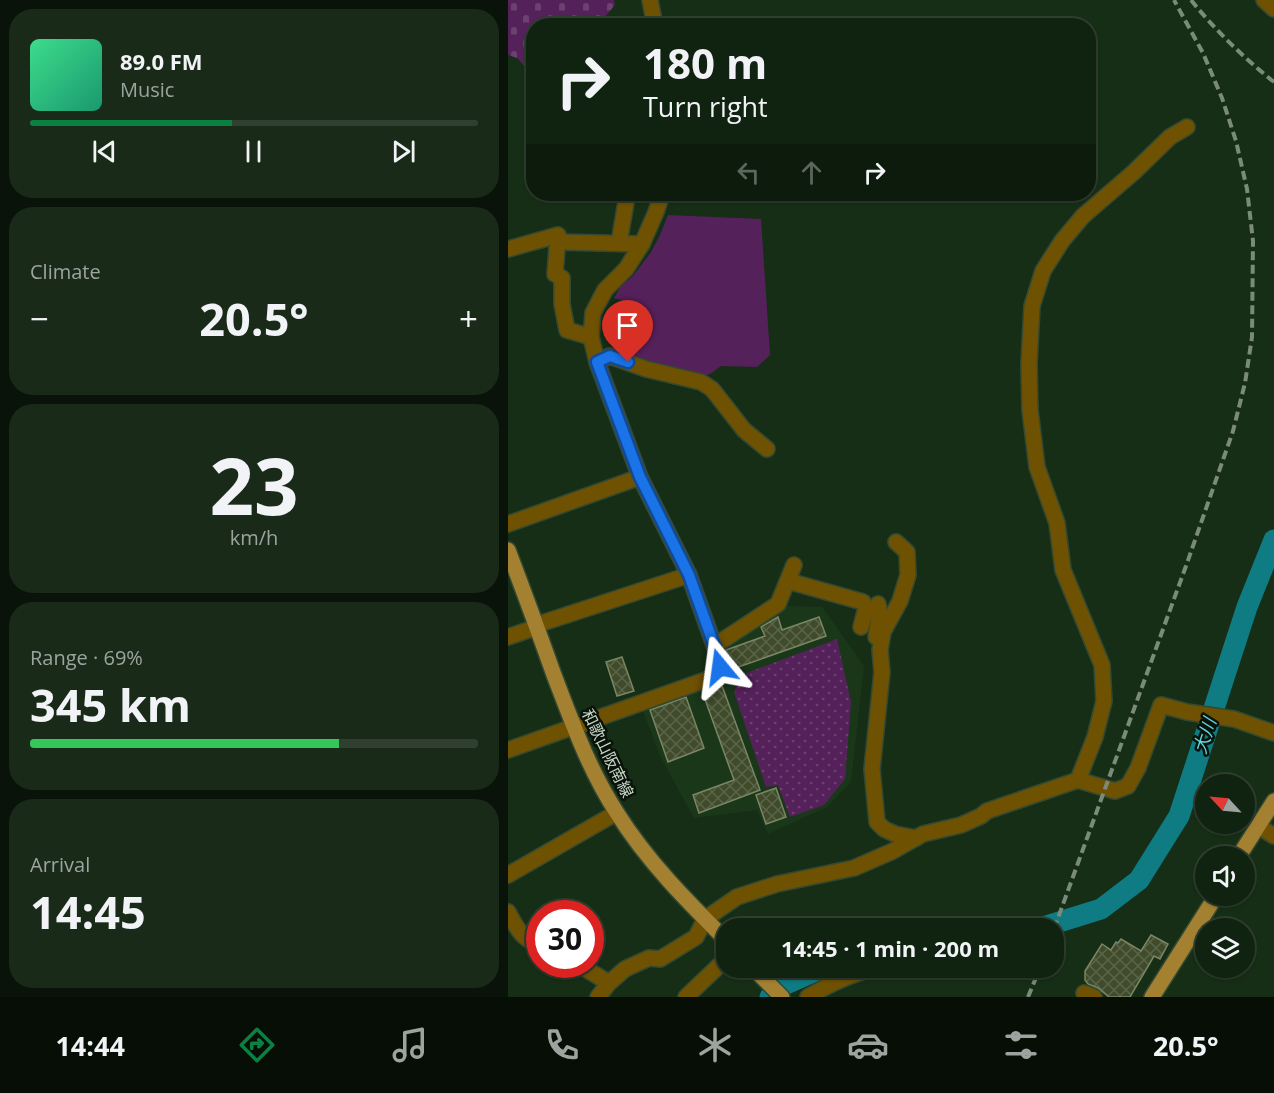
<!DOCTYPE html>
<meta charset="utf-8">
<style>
body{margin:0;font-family:"Open Sans","Noto Sans JP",sans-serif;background:#192a19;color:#f1f3f6;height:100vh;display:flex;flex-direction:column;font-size:22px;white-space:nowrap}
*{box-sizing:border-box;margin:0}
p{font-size:20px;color:#9ca49f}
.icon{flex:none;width:33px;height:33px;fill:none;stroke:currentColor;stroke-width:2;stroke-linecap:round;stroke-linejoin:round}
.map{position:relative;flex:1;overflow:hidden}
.sheet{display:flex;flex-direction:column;gap:9px;padding:9px;background:#091309;width:508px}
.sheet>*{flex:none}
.guide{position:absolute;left:18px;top:18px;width:570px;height:183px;border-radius:24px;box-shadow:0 2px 4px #0004,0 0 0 2px #303f30;background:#102210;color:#f1f3f6;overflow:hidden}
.needle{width:39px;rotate:296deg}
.controls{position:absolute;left:687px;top:774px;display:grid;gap:12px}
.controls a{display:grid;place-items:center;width:60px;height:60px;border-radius:50%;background:#102210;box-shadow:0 2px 4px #0004,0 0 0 2px #303f30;font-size:30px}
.speed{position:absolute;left:18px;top:900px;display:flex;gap:12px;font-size:30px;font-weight:700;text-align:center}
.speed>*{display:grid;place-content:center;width:78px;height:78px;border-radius:50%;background:#102210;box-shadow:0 2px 4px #0004,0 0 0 2px #303f30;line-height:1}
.speed .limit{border:9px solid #d22;background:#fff;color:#111}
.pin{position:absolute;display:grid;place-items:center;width:51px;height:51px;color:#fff;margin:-62px -26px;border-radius:50% 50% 50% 0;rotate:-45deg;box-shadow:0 0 6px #0007}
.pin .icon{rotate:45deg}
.me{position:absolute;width:66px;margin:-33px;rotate:344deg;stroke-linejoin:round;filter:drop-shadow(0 0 4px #0008)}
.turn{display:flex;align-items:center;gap:21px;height:126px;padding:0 18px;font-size:27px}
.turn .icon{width:78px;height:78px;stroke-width:2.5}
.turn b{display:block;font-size:42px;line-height:51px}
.lanes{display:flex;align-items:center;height:57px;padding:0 18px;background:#0003;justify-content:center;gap:30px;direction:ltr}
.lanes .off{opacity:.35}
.big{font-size:45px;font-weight:700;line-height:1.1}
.sheet .widget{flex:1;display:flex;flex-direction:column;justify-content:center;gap:9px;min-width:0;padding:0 21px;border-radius:24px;background:#192a19}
.sheet .dial{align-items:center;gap:0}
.dial b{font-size:78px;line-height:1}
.song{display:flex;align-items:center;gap:18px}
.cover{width:72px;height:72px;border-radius:9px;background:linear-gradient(135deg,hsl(150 70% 55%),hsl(160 70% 35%))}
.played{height:6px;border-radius:3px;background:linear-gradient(90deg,#0b8043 45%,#303f30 45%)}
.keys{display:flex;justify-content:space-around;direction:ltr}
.heat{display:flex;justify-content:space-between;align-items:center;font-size:33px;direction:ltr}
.charge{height:9px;border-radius:4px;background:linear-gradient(90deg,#34c759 69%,#303f30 0)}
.trip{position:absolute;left:208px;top:918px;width:348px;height:60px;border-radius:24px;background:#102210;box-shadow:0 2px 4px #0004,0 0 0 2px #303f30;font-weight:700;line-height:60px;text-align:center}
.menu{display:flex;height:96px;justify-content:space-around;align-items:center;background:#060e06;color:#9ca49f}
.menu .icon{width:42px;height:42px}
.menu .selected{color:#0b8043}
.menu b{font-size:27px;color:#f1f3f6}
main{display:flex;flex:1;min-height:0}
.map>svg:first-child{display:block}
</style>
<main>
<section class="sheet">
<div class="widget">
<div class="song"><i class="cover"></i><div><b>89.0 FM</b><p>Music</p></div></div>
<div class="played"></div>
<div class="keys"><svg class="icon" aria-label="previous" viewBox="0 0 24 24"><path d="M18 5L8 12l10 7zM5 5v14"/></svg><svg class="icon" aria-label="pause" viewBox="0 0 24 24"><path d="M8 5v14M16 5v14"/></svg><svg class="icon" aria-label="next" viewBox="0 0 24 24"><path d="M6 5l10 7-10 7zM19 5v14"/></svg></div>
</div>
<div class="widget"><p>Climate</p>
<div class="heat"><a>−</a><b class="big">20.5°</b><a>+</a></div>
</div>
<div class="widget dial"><b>23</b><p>km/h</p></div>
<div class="widget"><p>Range · 69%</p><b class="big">345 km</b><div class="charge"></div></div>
<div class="widget"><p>Arrival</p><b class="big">14:45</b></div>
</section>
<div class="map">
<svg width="766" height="997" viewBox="0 0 766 997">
<defs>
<pattern id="cemetery-stones" width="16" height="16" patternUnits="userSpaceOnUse" patternTransform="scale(1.5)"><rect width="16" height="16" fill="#55215b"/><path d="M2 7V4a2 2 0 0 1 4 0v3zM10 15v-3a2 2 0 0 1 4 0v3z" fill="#6c4071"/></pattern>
<pattern id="park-dots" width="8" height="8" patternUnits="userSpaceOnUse" patternTransform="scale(1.5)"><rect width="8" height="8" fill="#55215b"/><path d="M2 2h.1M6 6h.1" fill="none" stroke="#6c4071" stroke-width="1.8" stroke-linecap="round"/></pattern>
<pattern id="building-cross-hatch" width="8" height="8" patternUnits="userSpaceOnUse" patternTransform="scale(1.5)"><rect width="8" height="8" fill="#404b2b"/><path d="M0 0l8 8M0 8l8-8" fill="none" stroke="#5a6448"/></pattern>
</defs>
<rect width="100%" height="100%" fill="#162e16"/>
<polygon fill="#1a371a" points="275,606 314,607 356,666 343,782 319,807 260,834 249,810 186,818 152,756 133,706 211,680 211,646"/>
<polygon fill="url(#cemetery-stones)" points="0,0 106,0 107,5 90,25 26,26 25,75 9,58 0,55"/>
<polygon fill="url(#park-dots)" points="329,639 343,702 337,779 316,805 282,817 270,785 258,787 226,692 233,675"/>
<polygon fill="#55215b" points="160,215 253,219 262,355 249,367 213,366 202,374 194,377 149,368 111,353 128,305 106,298 113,286 125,276 143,252 152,235"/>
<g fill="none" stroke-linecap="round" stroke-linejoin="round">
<g stroke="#0f7b83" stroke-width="21">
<polyline points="522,928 535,927 593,909 631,880 671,816 739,607 766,540"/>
<polyline points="262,997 276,985 314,968"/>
</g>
</g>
<g fill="url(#building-cross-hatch)" stroke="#7a8664" stroke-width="1.5">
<polygon points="270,617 274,630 311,617 318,636 222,670 218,650 257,636 253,627"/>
<polygon points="114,657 126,691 109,696 98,662"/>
<polygon points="213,683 252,790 191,813 185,795 226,780 194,691 209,686"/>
<polygon points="178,697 196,748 160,762 142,710"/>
<polygon points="268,788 278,817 258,824 248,795"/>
<polygon points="643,935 660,944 652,959 646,956 622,997 601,997 590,988 580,984 577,980 577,971 594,944 603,950 608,942 610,943 613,939 633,951"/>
</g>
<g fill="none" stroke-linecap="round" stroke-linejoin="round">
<g stroke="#334932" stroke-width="18">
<g id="minor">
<polyline points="142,0 147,26"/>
<polyline points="756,0 766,9"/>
<polyline points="50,242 134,244"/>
<polyline points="111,243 118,202"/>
<polyline points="0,249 50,235 47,274 54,278 54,304 59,330 83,337"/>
<polyline points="89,362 102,356 138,369 193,382 204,389 236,430 259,449"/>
<polyline points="0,524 132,477"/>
<polyline points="388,542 399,552 400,575 392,601 375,632 372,650 374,672 364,769 369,822 376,829 387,834 408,838"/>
<polyline points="280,581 355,602 358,608 353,627"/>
<polyline points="28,625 181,575 132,477 89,362 83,337 85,313 97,290 118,269 134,244 148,212 154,194"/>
<polyline points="0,637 29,627"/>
<path d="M368,637c1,-11 5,-23 2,-33"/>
<polyline points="206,646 270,604 286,565"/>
<polyline points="0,750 206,677 212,667 211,659 181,575"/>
<polyline points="570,780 587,737 596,701 594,665 555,570 549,523 529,467 522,410 521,364 524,306 535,271 554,241 575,216 626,172 662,137 679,127"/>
<polyline points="750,826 766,836"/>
<polyline points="0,875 108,813"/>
<path d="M0,912c9,16 13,27 32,33"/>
<polyline points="70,964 101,983"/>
<polyline points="474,968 491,970"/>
<polyline points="576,993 586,997"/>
<polyline points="90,997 101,983 117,969 141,958 152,959 188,937 197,919 229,897 269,884 346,868 385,851 415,834 453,825 473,816 479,811 570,780 607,791 620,786 630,768 653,705 679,712 726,719 766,733"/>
<polyline points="178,997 219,958"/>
<path d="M300,997c21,-13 43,-23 67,-29"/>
</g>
</g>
<g stroke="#334932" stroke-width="18">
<g id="major">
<path d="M0,550c16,42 31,83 46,125 18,47 35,95 63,138 30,48 70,88 110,128"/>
<polyline points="731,856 766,801"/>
<polyline points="245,968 274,997"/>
<polyline points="644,997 708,896"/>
</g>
</g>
<use href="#minor" stroke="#6f5102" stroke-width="15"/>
<use href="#major" stroke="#a48031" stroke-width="15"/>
<g stroke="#7a8c79" stroke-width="4" stroke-dasharray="9 4.5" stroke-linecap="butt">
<path d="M683,0c24,30 53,58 83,82"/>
<polyline points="546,929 678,566 725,431 737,383 744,337 745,241 739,189 728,141 714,98 695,53 666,0"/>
<polyline points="520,997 532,968"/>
</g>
</g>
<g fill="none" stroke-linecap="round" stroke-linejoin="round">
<g stroke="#114b97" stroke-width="15">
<polyline id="route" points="120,362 102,356 89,362 132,477 181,575 211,659 212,667"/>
</g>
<use href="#route" stroke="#1a73e8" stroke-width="10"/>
</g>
<g text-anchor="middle" stroke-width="5" stroke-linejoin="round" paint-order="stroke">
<g font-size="16" fill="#c9d7c8" stroke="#091309">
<text transform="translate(100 753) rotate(64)" y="6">和歌山阪南線</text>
</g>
<g font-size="18" font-style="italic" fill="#62d7e2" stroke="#091309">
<text transform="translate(697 736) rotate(-72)" y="6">大川</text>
</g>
</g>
</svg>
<div class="controls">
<a><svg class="needle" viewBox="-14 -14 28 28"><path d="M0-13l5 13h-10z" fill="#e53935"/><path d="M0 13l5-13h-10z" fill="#9ca49f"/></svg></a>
<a><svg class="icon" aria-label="sound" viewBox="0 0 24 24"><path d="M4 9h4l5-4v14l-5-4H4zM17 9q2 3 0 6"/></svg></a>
<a><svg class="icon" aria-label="layers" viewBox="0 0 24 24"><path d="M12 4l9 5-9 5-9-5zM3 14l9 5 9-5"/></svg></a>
</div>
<div class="speed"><div class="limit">30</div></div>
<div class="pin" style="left:120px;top:362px;background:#d93025"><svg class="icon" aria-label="arrive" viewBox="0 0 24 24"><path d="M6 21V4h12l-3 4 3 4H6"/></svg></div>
<svg class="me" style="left:212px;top:667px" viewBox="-20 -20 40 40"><path d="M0-17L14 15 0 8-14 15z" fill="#1a73e8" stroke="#fff" stroke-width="4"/></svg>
<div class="trip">14:45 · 1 min · 200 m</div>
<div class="guide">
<div class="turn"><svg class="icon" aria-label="right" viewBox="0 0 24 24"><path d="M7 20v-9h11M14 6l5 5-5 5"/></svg><div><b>180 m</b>Turn right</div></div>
<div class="lanes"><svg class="icon off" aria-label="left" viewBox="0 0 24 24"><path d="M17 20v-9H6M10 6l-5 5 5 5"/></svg><svg class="icon off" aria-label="ahead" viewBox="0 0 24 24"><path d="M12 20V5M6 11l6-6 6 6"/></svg><svg class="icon" aria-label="right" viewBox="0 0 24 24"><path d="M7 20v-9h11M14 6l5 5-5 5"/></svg></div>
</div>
</div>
</main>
<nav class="menu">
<b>14:44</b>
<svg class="icon selected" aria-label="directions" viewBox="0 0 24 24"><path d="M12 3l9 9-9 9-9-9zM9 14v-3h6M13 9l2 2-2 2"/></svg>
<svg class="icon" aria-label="music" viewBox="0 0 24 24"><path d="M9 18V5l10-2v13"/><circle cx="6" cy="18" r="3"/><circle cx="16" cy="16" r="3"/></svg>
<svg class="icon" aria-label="phone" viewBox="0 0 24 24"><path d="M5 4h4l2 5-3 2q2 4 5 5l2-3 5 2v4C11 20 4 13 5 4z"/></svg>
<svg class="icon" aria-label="climate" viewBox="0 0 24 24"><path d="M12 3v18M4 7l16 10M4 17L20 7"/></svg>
<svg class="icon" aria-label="car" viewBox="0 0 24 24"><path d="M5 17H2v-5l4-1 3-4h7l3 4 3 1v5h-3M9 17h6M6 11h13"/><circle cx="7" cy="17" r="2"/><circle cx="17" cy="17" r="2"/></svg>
<svg class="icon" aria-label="filters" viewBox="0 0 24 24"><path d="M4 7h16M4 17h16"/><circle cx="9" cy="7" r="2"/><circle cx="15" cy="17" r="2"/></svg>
<b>20.5°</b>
</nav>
